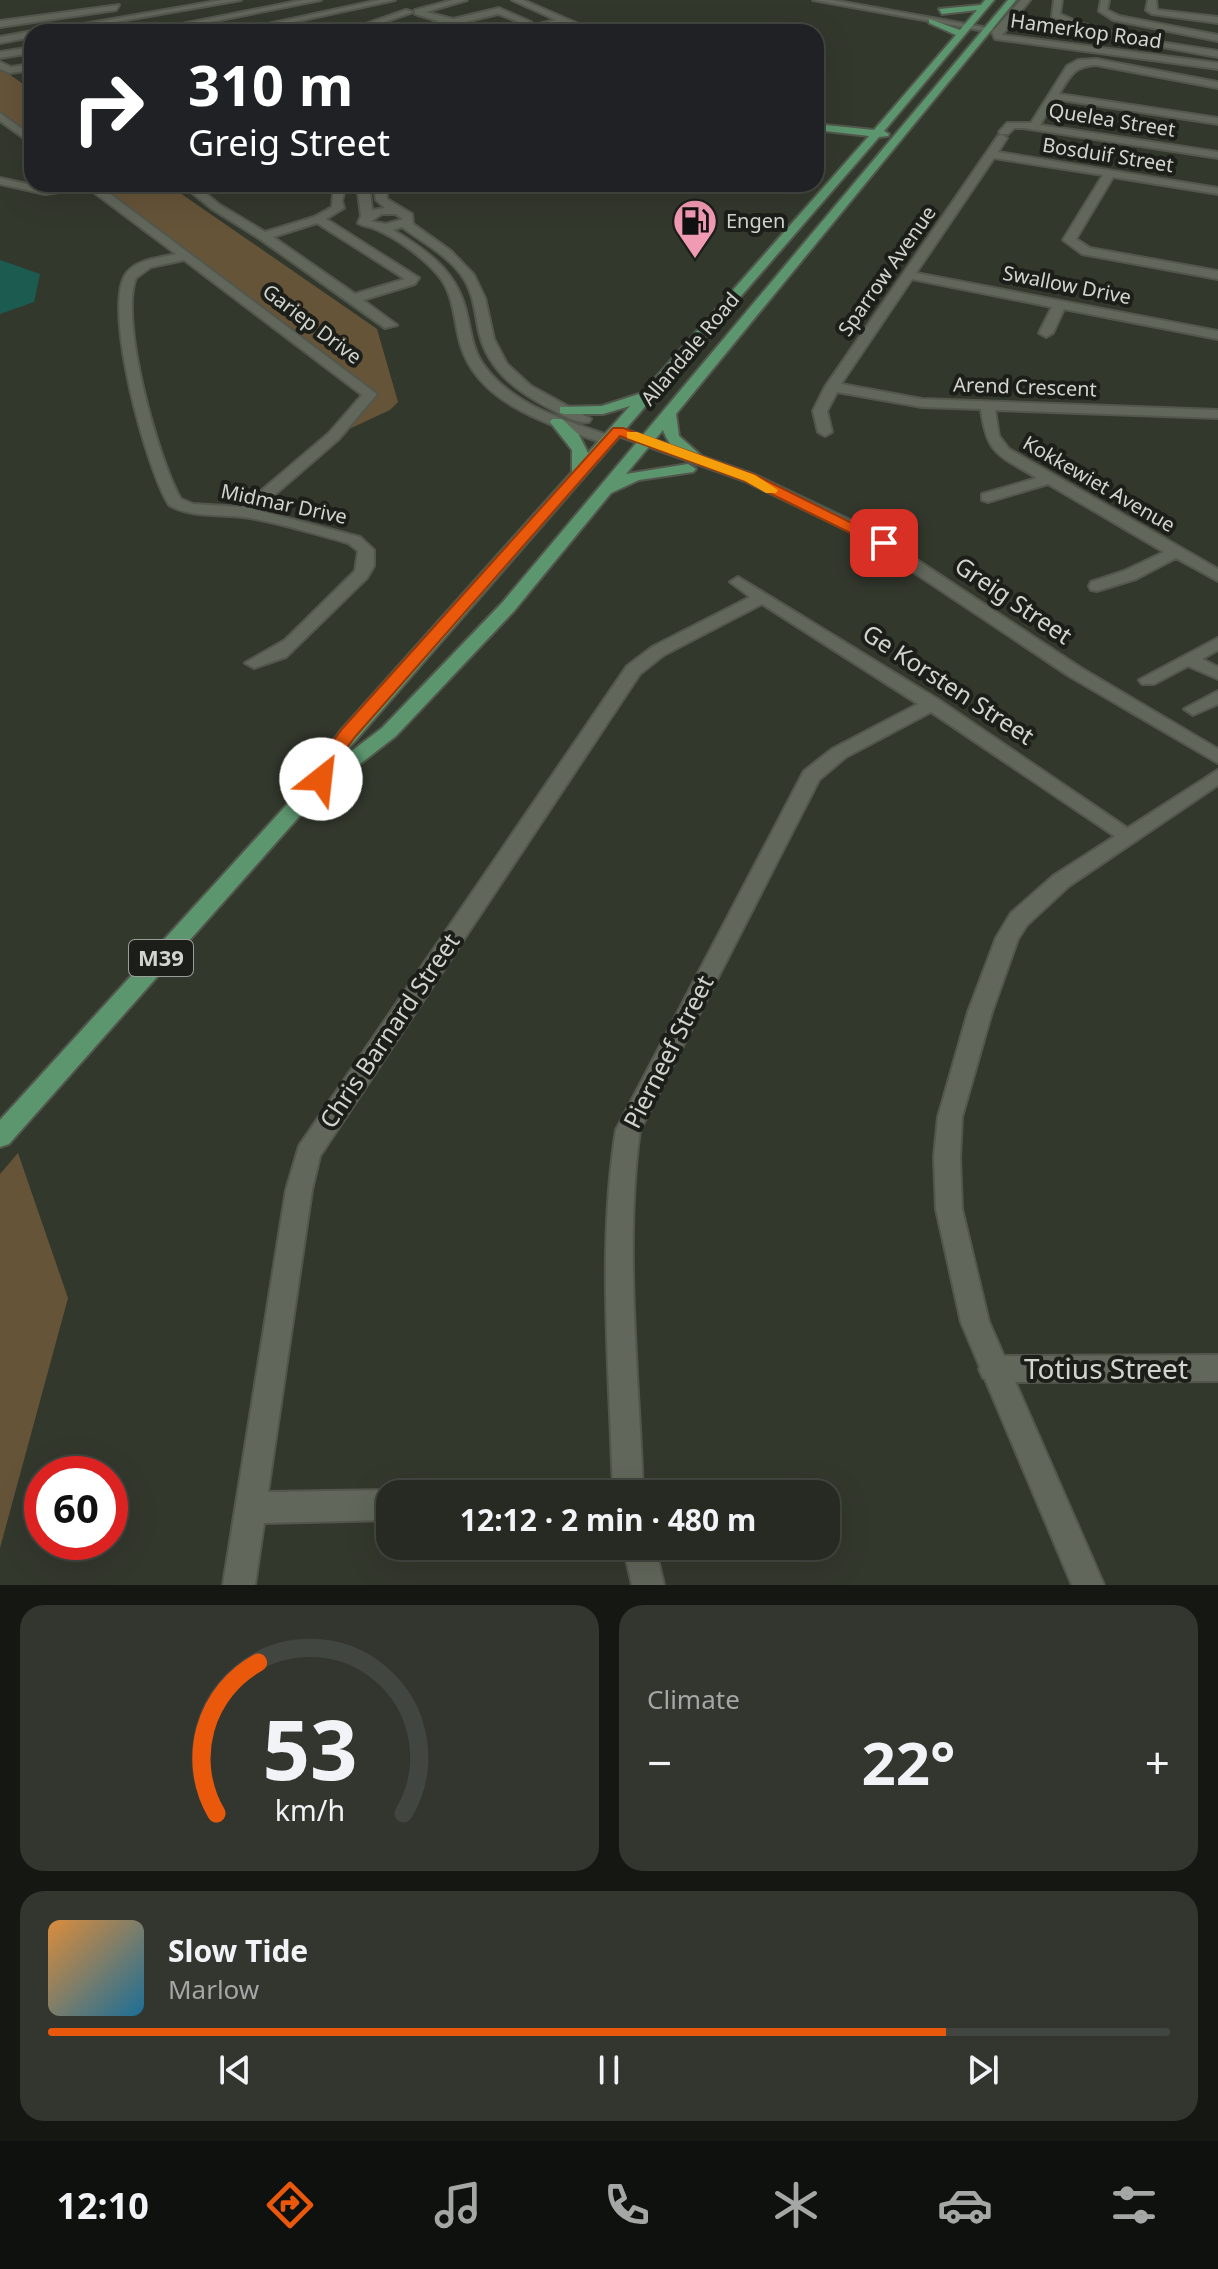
<!DOCTYPE html>
<meta charset="utf-8">
<style>
body{margin:0;font-family:"Noto Sans",sans-serif;background:#32362f;color:#f1f3f6;height:100vh;display:flex;flex-direction:column;font-size:30px;white-space:nowrap}
*{box-sizing:border-box;margin:0}
p{font-size:26px;color:#a4a7a5}
.icon{flex:none;width:44px;height:44px;fill:none;stroke:currentColor;stroke-width:2;stroke-linecap:round;stroke-linejoin:round}
.map{position:relative;height:1585px;overflow:hidden}
.drawer{display:flex;flex-direction:column;gap:20px;padding:20px;background:#151713;flex:1}
.drawer>*{flex:none}
.top-card{position:absolute;left:24px;top:24px;width:800px;height:168px;border-radius:24px;box-shadow:0 8px 32px #0002,0 0 0 2px #424640;background:#202124;color:#fff;overflow:hidden}
.speed{position:absolute;left:24px;top:1456px;display:flex;gap:16px;font-size:40px;font-weight:700;text-align:center}
.speed>*{display:grid;place-content:center;width:104px;height:104px;border-radius:50%;background:#262a22;box-shadow:0 8px 32px #0002,0 0 0 2px #424640;line-height:1}
.speed .limit{border:12px solid #d22;background:#fff;color:#111}
.pin{position:absolute;display:grid;place-items:center;width:68px;height:68px;color:#fff;margin:-34px;border-radius:16px;box-shadow:0 4px 12px #0006}
.me{position:absolute;width:88px;margin:-44px;rotate:29deg;stroke-linejoin:round;filter:drop-shadow(0 0 6px #0008)}
.turn{display:flex;align-items:center;gap:28px;height:168px;padding:0 32px;font-size:36px}
.turn .icon{width:104px;height:104px;stroke-width:2.5}
.turn b{display:block;font-size:56px;line-height:68px}
.big{font-size:60px;font-weight:700;line-height:1.1}
.drawer .tile{flex:1;display:flex;flex-direction:column;justify-content:center;gap:12px;min-width:0;padding:0 28px;border-radius:24px;background:#32362f}
.drawer .dial{align-items:center;gap:0}
.dial svg{height:208px;overflow:visible;fill:none;stroke:#424640;stroke-width:7;stroke-linecap:round;text-anchor:middle}
.dial text{fill:#f1f3f6;stroke:none}
.song{display:flex;align-items:center;gap:24px}
.cover{width:96px;height:96px;border-radius:12px;background:linear-gradient(135deg,hsl(30 70% 55%),hsl(200 70% 35%))}
.played{height:8px;border-radius:4px;background:linear-gradient(90deg,#ea580c 80%,#424640 80%)}
.keys{display:flex;justify-content:space-around;direction:ltr}
.heat{display:flex;justify-content:space-between;align-items:center;font-size:44px;direction:ltr}
.drawer .tiles{flex:1;display:grid;gap:20px;grid-template-columns:1fr 1fr}
.tile:last-child{grid-column:span 2}
.trip{position:absolute;left:376px;top:1480px;width:464px;height:80px;border-radius:24px;background:#262a22;box-shadow:0 8px 32px #0002,0 0 0 2px #424640;font-weight:700;line-height:80px;text-align:center}
.tabs{display:flex;height:128px;justify-content:space-around;align-items:center;background:#0f110e;color:#a4a7a5}
.tabs .icon{width:56px;height:56px}
.tabs .current{color:#ea580c}
.tabs b{font-size:36px;color:#f1f3f6}
.map>svg:first-child{display:block}
</style>
<div class="map">
<svg width="1218" height="1585" viewBox="0 0 1218 1585">
<rect width="100%" height="100%" fill="#33382d"/>
<g fill="#665439">
<polygon points="0,68 32,90 32,141 0,118"/>
<polygon points="90,184 167,184 377,329 398,402 390,410 334,436 367,391"/>
<polygon points="18,1153 68,1298 0,1548 0,1174"/>
</g>
<polygon fill="#1b5b50" points="0,260 40,274 34,302 0,314"/>
<g fill="none" stroke-linecap="round" stroke-linejoin="round">
<g stroke="#52564c" stroke-width="4">
<g id="street">
<polygon points="222,0 241,0 58,32 38,32"/>
<polygon points="303,0 321,0 160,32 142,32"/>
<polygon points="379,0 395,0 248,32 231,32"/>
<polygon points="453,0 467,0 426,12 453,19 499,8 531,22 524,24 498,14 461,23 486,32 473,32 447,24 414,32 438,21 415,14 415,10"/>
<polygon points="512,0 523,0 583,26 577,32 568,32 572,27 559,25 546,28 552,32 539,32 539,24 556,20"/>
<polygon points="1021,0 1030,0 1002,35 1218,63 1218,69 995,39 992,32"/>
<path d="M1054,0h8l-2,14c49,24 105,28 158,37v6l-106,-19 -60,-21z"/>
<polygon points="1101,0 1109,0 1107,10 1119,16 1218,35 1218,41 1113,20 1099,11"/>
<polygon points="1148,0 1156,0 1157,10 1218,17 1218,23 1152,14 1146,10"/>
<polygon points="119,5 116,10 0,27 0,21"/>
<polygon points="406,10 413,12 356,32 343,32"/>
<polygon points="32,31 35,32 32,37 0,43 0,37"/>
<polygon points="32,47 32,53 0,58 0,52"/>
<path d="M1096,59l122,23v6l-122,-23c-22,1 -26,11 -37,29l159,24v6l-163,-25 -15,26 178,27v6l-195,-30h-9l-6,6h-8l-1,-2 8,-9h24l36,-57 11,-6z"/>
<polygon points="0,62 11,67 32,64 32,70 10,73 0,69"/>
<polygon points="0,113 32,136 32,144 0,121"/>
<path d="M1002,135l5,3 -9,14 220,36v6l-105,-17 -37,62 14,9 128,23v8l-136,-25 -19,-14 40,-65 -109,-17 -78,115 302,58v8l-154,-30 -11,24 -7,4 -7,-4 13,-26 -140,-28 -71,105 81,15 296,11v8l-223,-8 4,26 10,13 209,120v12l-42,-23 -40,21 -39,12 -6,-1 -2,-4 2,-4 33,-11 40,-19 -116,-68 -60,18 -6,-2v-6l55,-16c-38,-23 -50,-22 -56,-69l-59,-2 -85,-15 -10,19 5,21 -7,4 -7,-4 -5,-21 12,-24 173,-251z"/>
<path d="M0,178l45,10 52,-4 280,210 -38,45 -82,71 103,27 14,13v16l-7,12 -81,79 -32,11 -9,-5 40,-23 70,-69 3,-20 -10,-8c-32,-9 -65,-19 -98,-25 -26,-5 -58,1 -81,-13 -22,-35 -67,-196 -43,-231 10,-15 34,-16 50,-20l-88,-66 -43,6 -45,-10zM184,260l178,135 -33,38 -87,74 -49,-3 -12,-5c-23,-39 -62,-180 -45,-221l15,-11z"/>
<path d="M181,184h13l26,21 45,27 49,-15 18,-10 2,-23h12l-4,17 2,7 -18,11 93,59 -4,6 -52,16 34,25 -12,3 -125,-89 -48,-30zM317,223l88,56 -50,15 -82,-57z"/>
<path d="M357,184h12l3,26 13,-2 -9,-8 -2,-16h12l1,15 25,15 1,10 38,27 23,24 11,23 9,41 13,25 24,22 60,33 -2,3c-13,2 -28,-8 -40,-14 -35,-18 -64,-41 -71,-81 -3,-16 -5,-34 -14,-48 -14,-23 -41,-36 -62,-52l-9,3c35,21 65,42 74,85 4,17 6,37 18,52 30,40 83,54 128,70v6h-10c-52,-18 -124,-38 -142,-97 -7,-23 -6,-50 -22,-70 -15,-18 -42,-38 -64,-47 -6,-3 -11,-2 -17,-6l3,-7zM382,214h13l8,5 -17,5 -15,-3z"/>
<path d="M738,577l201,123 200,136 -3,5h-14l-191,-129 -85,45 -27,23 -179,350c-16,117 -1,246 3,364h-30c-3,-119 -16,-247 3,-364l188,-359 28,-22 86,-45 -156,-100 -98,51 -24,19 -320,482 -8,34 -44,302 122,-2 10,4h-10v26l-126,3 -9,62h-32l63,-395 13,-44 328,-480 25,-19 98,-50 -20,-15z"/>
<polygon points="1218,638 1218,650 1202,659 1218,667 1218,679 1188,666 1154,684 1142,684 1139,680"/>
<polygon points="1218,691 1218,704 1193,715 1184,709"/>
<polygon points="1218,1355 1218,1381 993,1382 983,1378 979,1369 983,1360 993,1356"/>
<polygon points="623,1546 655,1546 664,1585 632,1585"/>
</g>
</g>
<g stroke="#52564c" stroke-width="4">
<g id="secondary">
<polygon points="813,0 832,0 994,29 990,32"/>
<polygon points="618,427 755,475 873,531 1081,668 1218,749 1218,763 1069,676 861,537 745,481 613,434 613,428"/>
<polygon points="1218,770 1218,785 1069,886 1027,925 1018,939 992,1012 962,1117 960,1157 962,1209 989,1322 1104,1585 1072,1585 961,1322 936,1209 934,1157 938,1117 968,1012 996,938 1011,913 1053,876"/>
</g>
</g>
<g stroke="#52564c" stroke-width="4">
<path id="primary" d="M985,0h9l-110,131 5,3 -1,2 -9,1 -543,626 46,-35 120,-125 506,-603h8l-340,414 3,22 26,23v6c-18,2 -36,-18 -42,-35l-37,44 62,-10 8,5 -3,3 -54,8 -28,13 -97,118 -118,125 -49,38 -19,10 -319,360 -9,3v-27l312,-343 4,-14 26,-34 230,-257v-22l-22,-28 2,-3h10l17,16 9,18 42,-47 -27,8h-38l-5,-1v-6l42,-1 40,-13 227,-257 -53,-6v-6l58,6 82,-95 -27,-12v-4l31,11 17,-20 -35,4 -3,-5 42,-4z"/>
</g>
<use href="#street" fill="#61675a" fill-rule="evenodd"/>
<use href="#secondary" fill="#61675a" fill-rule="evenodd"/>
<use href="#primary" fill="#5c966e" fill-rule="evenodd"/>
</g>
<polygon fill="#ea580c" stroke="#983908" stroke-width="2" points="613,428 623,428 755,475 892,543 890,547 879,547 745,481 620,436 355,737 335,764 328,783 315,783 312,779 317,763 342,729"/>
<polygon fill="#f59e0b" points="627,432 637,432 755,475 778,490 776,493 766,493 745,481 627,438"/>
<defs>
<g id="fuel-pin" transform="scale(2.3)"><path d="M0 17L-7.5 6A9.5 9.5 0 1 1 7.5 6Z" fill="#f19ab3" stroke="#1c1e19"/><path d="M-5.5-6h7V0h2V4h1.3V-2.5L3-4.5l.8-.8L6-3V5H2.5V1h-1V6h-7ZM-4.2-4.7v3.2H.2V-4.7Z" fill="#111"/></g>
</defs>
<g fill-rule="evenodd">
<use href="#fuel-pin" x="695" y="221"/>
</g>
<g text-anchor="middle" stroke-width="8" stroke-linejoin="round" paint-order="stroke">
<g font-size="20" fill="#d2d5ce" stroke="#1c1e19">
<text transform="translate(1086 31) rotate(8)" y="7">Hamerkop Road</text>
<text transform="translate(1112 120) rotate(9)" y="7">Quelea Street</text>
<text transform="translate(1108 155) rotate(9)" y="7">Bosduif Street</text>
<text transform="translate(887 271) rotate(-55)" y="7">Sparrow Avenue</text>
<text transform="translate(1067 285) rotate(11)" y="7">Swallow Drive</text>
<text transform="translate(312 324) rotate(37)" y="7">Gariep Drive</text>
<text transform="translate(690 349) rotate(-50)" y="7">Allandale Road</text>
<text transform="translate(1025 387) rotate(2)" y="7">Arend Crescent</text>
<text transform="translate(1099 484) rotate(30)" y="7">Kokkewiet Avenue</text>
<text transform="translate(284 504) rotate(12)" y="7">Midmar Drive</text>
</g>
<g font-size="20" fill="#d2d5ce" stroke="#1c1e19" text-anchor="start">
<text x="726" y="228">Engen</text>
</g>
<rect fill="#1c1e19" stroke="#9b9e98" stroke-width="2" x="129" y="940" width="64" height="36" rx="6"/>
<g font-size="22" font-weight="bold" fill="#d2d5ce">
<text x="161" y="966">M39</text>
</g>
<g font-size="24" fill="#d2d5ce" stroke="#1c1e19">
<text transform="translate(1013 601) rotate(34)" y="8">Greig Street</text>
<text transform="translate(948 685) rotate(33)" y="8">Ge Korsten Street</text>
<text transform="translate(390 1031) rotate(-56)" y="8">Chris Barnard Street</text>
<text transform="translate(669 1052) rotate(-63)" y="8">Pierneef Street</text>
</g>
<g font-size="28" fill="#d2d5ce" stroke="#1c1e19">
<text x="1106" y="1379">Totius Street</text>
</g>
</g>
</svg>
<div class="speed"><div class="limit">60</div></div>
<div class="pin" style="left:884px;top:543px;background:#d93025"><svg class="icon" aria-label="arrive" viewBox="0 0 24 24"><path d="M6 21V4h12l-3 4 3 4H6"/></svg></div>
<svg class="me" style="left:321px;top:779px" viewBox="-20 -20 40 40"><circle r="19" fill="#fff"/><path d="M0-13L10 11 0 6-10 11z" fill="#ea580c"/></svg>
<div class="trip">12:12 · 2 min · 480 m</div>
<div class="top-card">
<div class="turn"><svg class="icon" aria-label="right" viewBox="0 0 24 24"><path d="M7 20v-9h11M14 6l5 5-5 5"/></svg><div><b>310 m</b>Greig Street</div></div>
</div>
</div>
<section class="drawer">
<div class="tiles">
<div class="tile dial"><svg viewBox="0 0 100 80">
<path d="M14 69A42 42 0 1 1 86 69"/>
<path d="M14 69A42 42 0 0 1 30 11" stroke="#ea580c"/>
<text x="50" y="56" font-size="32" font-weight="700">53</text>
<text x="50" y="72" font-size="11">km/h</text>
</svg></div>
<div class="tile"><p>Climate</p>
<div class="heat"><a>−</a><b class="big">22°</b><a>+</a></div>
</div>
<div class="tile">
<div class="song"><i class="cover"></i><div><b>Slow Tide</b><p>Marlow</p></div></div>
<div class="played"></div>
<div class="keys"><svg class="icon" aria-label="previous" viewBox="0 0 24 24"><path d="M18 5L8 12l10 7zM5 5v14"/></svg><svg class="icon" aria-label="pause" viewBox="0 0 24 24"><path d="M8 5v14M16 5v14"/></svg><svg class="icon" aria-label="next" viewBox="0 0 24 24"><path d="M6 5l10 7-10 7zM19 5v14"/></svg></div>
</div>
</div>
</section>
<nav class="tabs">
<b>12:10</b>
<svg class="icon current" aria-label="directions" viewBox="0 0 24 24"><path d="M12 3l9 9-9 9-9-9zM9 14v-3h6M13 9l2 2-2 2"/></svg>
<svg class="icon" aria-label="music" viewBox="0 0 24 24"><path d="M9 18V5l10-2v13"/><circle cx="6" cy="18" r="3"/><circle cx="16" cy="16" r="3"/></svg>
<svg class="icon" aria-label="phone" viewBox="0 0 24 24"><path d="M5 4h4l2 5-3 2q2 4 5 5l2-3 5 2v4C11 20 4 13 5 4z"/></svg>
<svg class="icon" aria-label="climate" viewBox="0 0 24 24"><path d="M12 3v18M4 7l16 10M4 17L20 7"/></svg>
<svg class="icon" aria-label="car" viewBox="0 0 24 24"><path d="M5 17H2v-5l4-1 3-4h7l3 4 3 1v5h-3M9 17h6M6 11h13"/><circle cx="7" cy="17" r="2"/><circle cx="17" cy="17" r="2"/></svg>
<svg class="icon" aria-label="filters" viewBox="0 0 24 24"><path d="M4 7h16M4 17h16"/><circle cx="9" cy="7" r="2"/><circle cx="15" cy="17" r="2"/></svg>
</nav>
